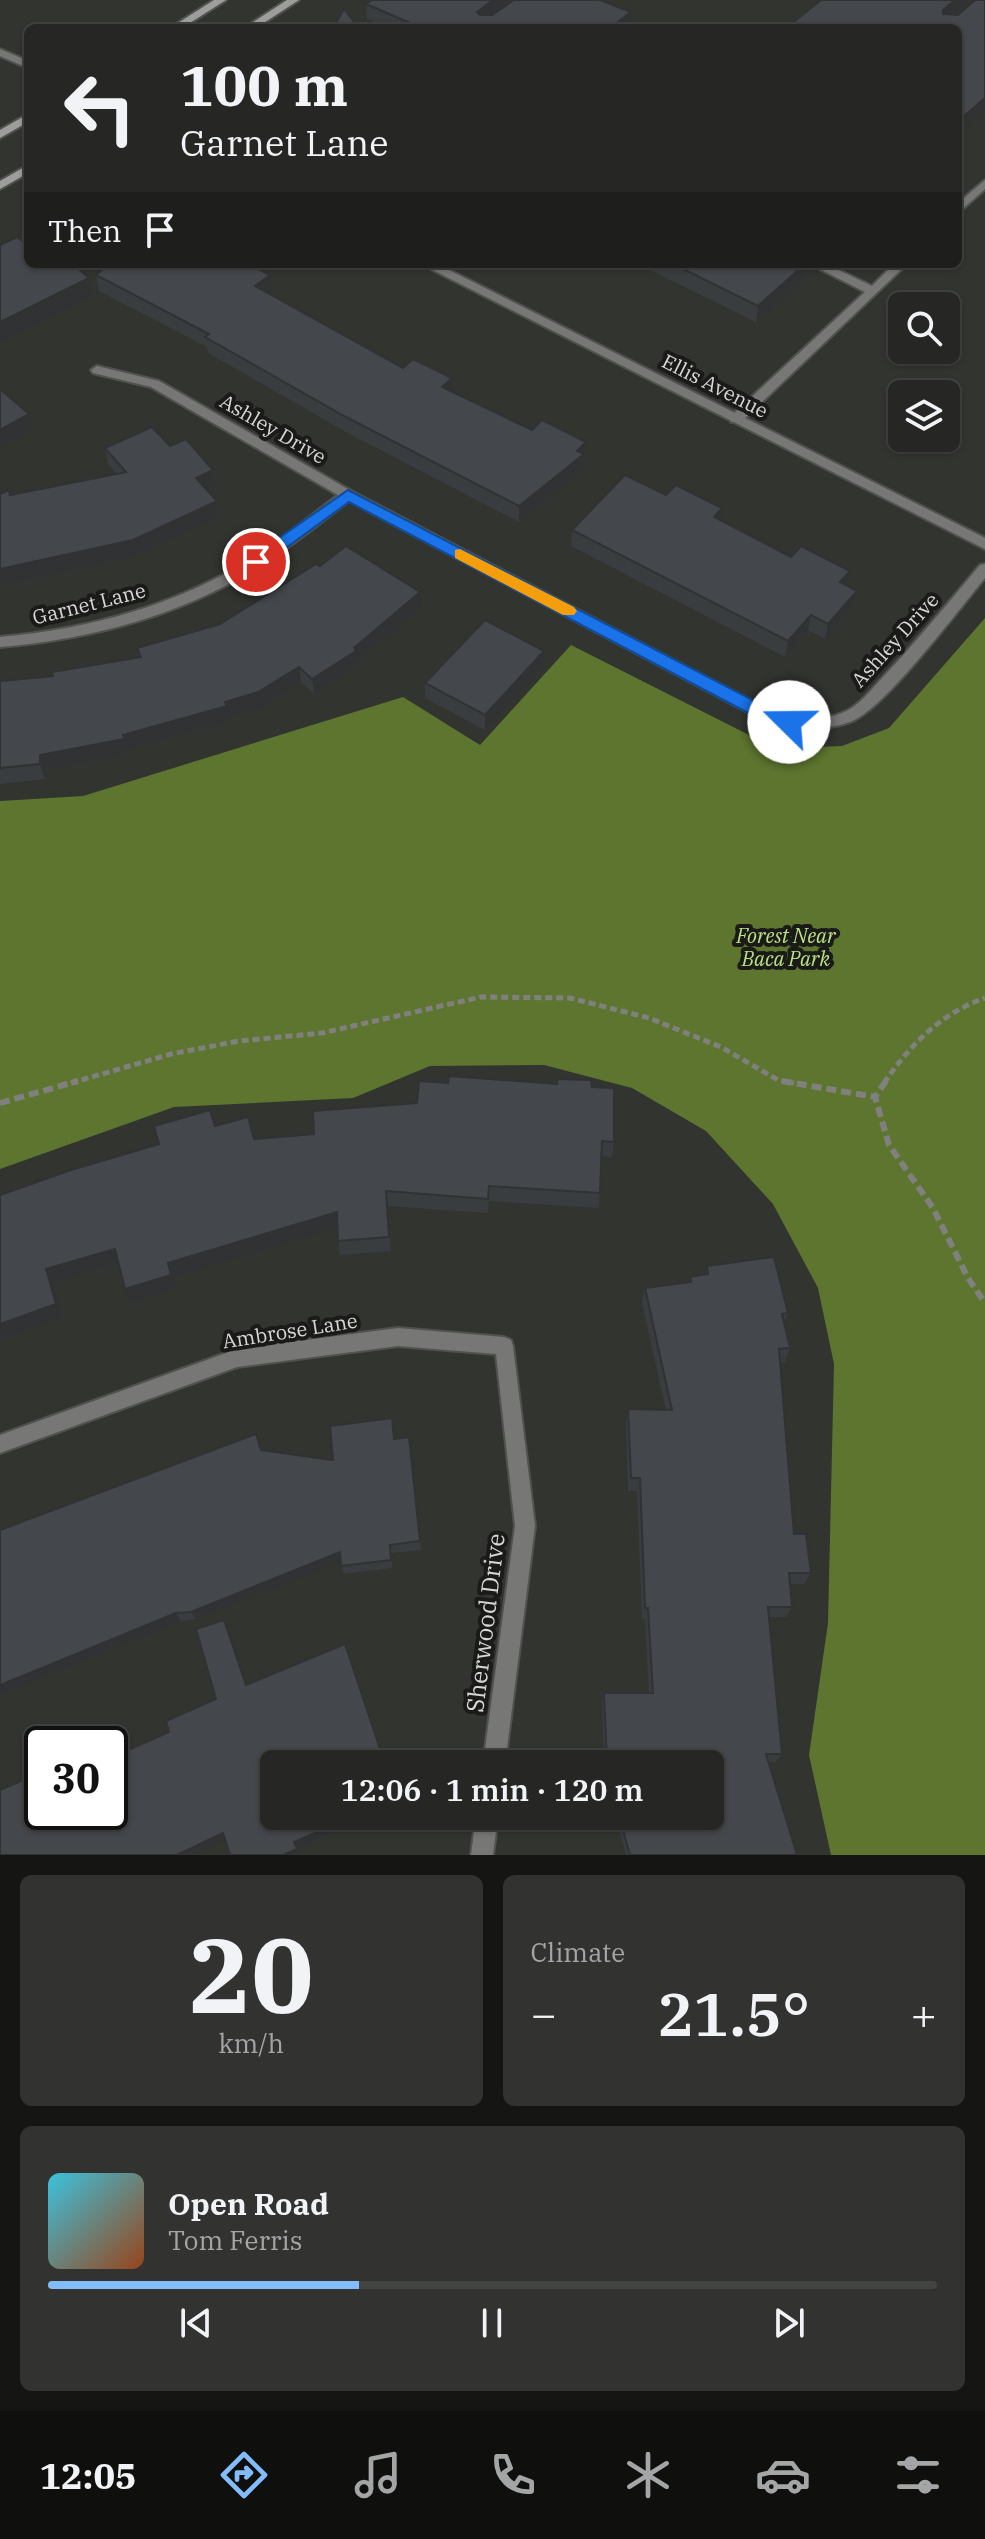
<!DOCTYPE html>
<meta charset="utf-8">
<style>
body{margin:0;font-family:"IBM Plex Serif",serif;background:#323331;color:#f1f3f6;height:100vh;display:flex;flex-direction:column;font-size:30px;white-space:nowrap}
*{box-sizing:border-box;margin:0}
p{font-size:26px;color:#a4a5a6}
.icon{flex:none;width:44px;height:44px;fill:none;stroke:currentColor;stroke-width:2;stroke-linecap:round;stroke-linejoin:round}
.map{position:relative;height:1855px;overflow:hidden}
.side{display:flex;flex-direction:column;gap:20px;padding:20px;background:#151514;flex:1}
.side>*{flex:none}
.guide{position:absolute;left:24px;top:24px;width:938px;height:244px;border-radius:12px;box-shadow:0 2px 6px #0004,0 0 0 2px #424441;background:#262724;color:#f1f3f6;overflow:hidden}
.tools{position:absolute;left:888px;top:292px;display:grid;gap:16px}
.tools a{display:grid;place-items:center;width:72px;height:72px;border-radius:12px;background:#262724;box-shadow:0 2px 6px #0004,0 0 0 2px #424441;font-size:40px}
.speed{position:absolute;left:24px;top:1726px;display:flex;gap:16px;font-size:40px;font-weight:700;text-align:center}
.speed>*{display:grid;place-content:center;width:104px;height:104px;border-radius:50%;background:#262724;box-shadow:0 2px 6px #0004,0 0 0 2px #424441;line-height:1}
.speed .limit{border:4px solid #111;border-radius:12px;background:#fff;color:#111}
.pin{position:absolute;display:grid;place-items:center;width:68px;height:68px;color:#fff;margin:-34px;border:4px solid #fff;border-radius:50%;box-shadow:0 2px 8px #0007}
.me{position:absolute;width:88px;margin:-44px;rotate:292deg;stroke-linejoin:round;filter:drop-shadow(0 0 6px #0008)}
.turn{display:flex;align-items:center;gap:28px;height:168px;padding:0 24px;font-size:36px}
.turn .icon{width:104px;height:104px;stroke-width:2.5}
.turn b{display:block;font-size:56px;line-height:68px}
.then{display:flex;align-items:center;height:76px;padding:0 24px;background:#0003;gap:16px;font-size:30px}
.big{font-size:60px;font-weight:600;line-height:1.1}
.side .tile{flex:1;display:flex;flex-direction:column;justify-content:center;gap:12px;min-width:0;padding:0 28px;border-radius:12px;background:#323331}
.side .dial{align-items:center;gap:0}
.dial b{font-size:104px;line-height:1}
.song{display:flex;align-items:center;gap:24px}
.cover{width:96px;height:96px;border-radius:12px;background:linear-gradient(135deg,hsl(190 70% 55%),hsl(20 70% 35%))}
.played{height:8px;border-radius:4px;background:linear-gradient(90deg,#82bcfa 35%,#424441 35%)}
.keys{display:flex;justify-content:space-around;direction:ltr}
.heat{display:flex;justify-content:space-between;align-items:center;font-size:44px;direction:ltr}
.side .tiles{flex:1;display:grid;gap:20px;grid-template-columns:1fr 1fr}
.tile:last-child{grid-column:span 2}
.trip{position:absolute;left:260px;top:1750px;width:464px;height:80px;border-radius:12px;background:#262724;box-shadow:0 2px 6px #0004,0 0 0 2px #424441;font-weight:600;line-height:80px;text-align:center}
.menu{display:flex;height:128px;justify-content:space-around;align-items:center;background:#0f100e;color:#a4a5a6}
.menu .icon{width:56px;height:56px}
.menu .on{color:#82bcfa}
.menu b{font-size:36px;color:#f1f3f6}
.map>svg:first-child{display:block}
</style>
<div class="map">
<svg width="985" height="1855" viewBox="0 0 985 1855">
<rect width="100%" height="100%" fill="#323430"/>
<polygon fill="#5d752f" points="985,618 985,1855 831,1855 809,1755 828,1623 834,1364 818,1288 773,1204 706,1131 632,1088 544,1065 430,1066 353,1098 174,1107 0,1169 0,801 83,796 403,697 480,745 571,645 757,739 790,748 842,746 889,728"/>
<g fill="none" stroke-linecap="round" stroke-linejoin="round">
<g stroke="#50524e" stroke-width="4">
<g id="service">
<polygon points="985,180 985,189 958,213 958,203"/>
<polygon points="810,264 826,264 872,286 894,264 907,264 741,422 731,422 731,416 865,292"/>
</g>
</g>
<g stroke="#50524e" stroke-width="4">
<g id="minor">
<path d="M97,366l62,15 194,111 410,215c24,8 54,16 79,6 16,-6 29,-23 41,-36 34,-36 65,-74 97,-112l5,-1v14c-27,32 -101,132 -135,144 -33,12 -66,4 -97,-7l-404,-214c-28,21 -55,43 -84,62 -79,51 -172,76 -265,84v-10c90,-8 177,-32 254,-80 30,-19 56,-41 84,-62l-187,-108 -58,-14 -2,-3z"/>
<polygon points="398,1328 504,1337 511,1340 513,1346 535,1526 505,1764 483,1764 515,1526 496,1354 398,1346 237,1367 0,1453 0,1435 237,1349"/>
<polygon points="476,1816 498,1816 493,1855 471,1855"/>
</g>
</g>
<g stroke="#50524e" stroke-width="4">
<g id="tertiary">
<polygon points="0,49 28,61 28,68 0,56"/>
<polygon points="421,264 437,264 985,538 985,549"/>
</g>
</g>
<g stroke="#50524e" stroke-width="4">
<g id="secondary">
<polygon points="214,0 226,0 182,28 170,28"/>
<polygon points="287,0 299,0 256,28 244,28"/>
<polygon points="28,114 28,122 0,138 0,130"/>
<polygon points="28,165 28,173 0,189 0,181"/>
</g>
</g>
<g stroke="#80817e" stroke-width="5" stroke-dasharray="7 4" stroke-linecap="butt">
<polyline points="71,1083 171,1054 239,1041 322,1033 481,997 570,998 649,1018 721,1047 778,1080 794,1083"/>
<path d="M884,1083c27,-39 56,-69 101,-85"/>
</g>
<g stroke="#80817e" stroke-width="6" stroke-dasharray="10 5" stroke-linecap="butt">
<polyline points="782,1081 875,1097"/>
<polyline points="886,1081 875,1097 889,1145 933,1208 968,1278 985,1303"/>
<polyline points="0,1103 78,1081"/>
</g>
<use href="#service" fill="#777876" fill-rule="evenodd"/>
<use href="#minor" fill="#777876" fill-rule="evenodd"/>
<use href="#tertiary" fill="#777876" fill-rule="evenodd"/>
<use href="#secondary" fill="#9d9e9b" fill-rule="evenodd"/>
</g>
<g fill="#3a3d40">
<polygon points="366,4 630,28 387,28 367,19"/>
<polygon points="627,264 806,264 804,279 756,322 644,267 640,270"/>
<polygon points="96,275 272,291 269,293 403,368 452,392 532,430 586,442 585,458 583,460 583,470 519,522 346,432 208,353 207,347 99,291"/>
<polygon points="170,446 213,470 216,486 207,490 217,501 219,517 136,556 0,586 9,490 11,495 117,474 108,464 105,448"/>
<polygon points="721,520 791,557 850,571 846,585 857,591 854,606 825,639 808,630 785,657 571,546 572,530"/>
<polygon points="320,566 421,608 357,662 358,666 314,694 301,682 261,708 229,717 230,721 127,750 128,754 45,770 45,779 0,784 0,681 53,676 139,657 137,648 220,624"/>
<polygon points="543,666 485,730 425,698 425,683"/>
<polygon points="448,1083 592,1087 614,1142 612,1157 601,1156 599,1208 489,1201 488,1213 387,1206 391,1251 340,1255 337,1227 173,1277 176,1289 130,1303 119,1264 53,1283 63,1318 0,1340 0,1195 215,1126 254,1139 314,1134 417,1103"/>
<polygon points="707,1266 788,1313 784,1323 790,1348 785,1362 780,1363 794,1534 811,1573 804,1584 790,1584 792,1607 786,1617 769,1617 782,1754 776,1762 768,1762 797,1855 626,1855 615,1816 710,1816 710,1764 604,1764 602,1702 604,1693 649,1693 645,1619 642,1619 637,1491 628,1491 626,1422 628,1409 666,1410 642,1303 645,1288 689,1282 690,1277 705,1275"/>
<polygon points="409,1437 421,1550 392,1553 392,1568 343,1574 341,1561 196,1619 181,1621 0,1695 0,1527 2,1529 262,1450 333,1460 394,1439"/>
</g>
<g fill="#303234">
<polygon points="493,0 515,0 477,28 477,12"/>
<polygon points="955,0 969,0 940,26 943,10"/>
<polygon points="631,12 630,28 610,28"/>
<polygon points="985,98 985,110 958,133 958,121"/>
<polygon points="805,264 806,264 804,279 756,322 758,306"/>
<polygon points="270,275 272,291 257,302 255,286"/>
<polygon points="89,278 93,294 0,341 0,322"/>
<polygon points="452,378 453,394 442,387"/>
<polygon points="29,414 33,430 0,448 0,430"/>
<polygon points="586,442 585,458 583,460 583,470 519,522 519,506"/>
<polygon points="213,470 216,486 199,494 196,478"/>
<polygon points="217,501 219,517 136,556 0,586 0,569"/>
<polygon points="722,508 720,524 714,517"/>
<polygon points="850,571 846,586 840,582"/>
<polygon points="857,591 854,606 825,639 828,624"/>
<polygon points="420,592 421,608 357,662 358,666 314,694 312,679 354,648"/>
<polygon points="811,615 808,630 785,657 788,641"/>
<polygon points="544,651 543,666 485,730 485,715"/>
<polygon points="299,667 301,682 261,708 229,717 230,721 127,750 128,754 45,770 45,779 40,764 40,755 123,735 225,702"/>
<polygon points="337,1212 339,1227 173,1277 176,1289 130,1303 125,1289 168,1263"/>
<polygon points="115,1249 121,1263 53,1283 63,1318 0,1340 0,1324 46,1269"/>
<polygon points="340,1552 342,1561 196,1619 191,1612"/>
<polygon points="176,1613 181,1621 0,1695 0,1685"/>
<polygon points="224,1620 229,1629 250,1693 246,1685"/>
<polygon points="354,1816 370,1816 298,1847 300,1854 298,1855 283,1855 294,1842"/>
<polygon points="223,1833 228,1838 193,1855 177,1855"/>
</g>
<g fill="#44474b" stroke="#303234" stroke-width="2">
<polygon points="372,0 493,0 477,12 480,15 492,15 514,0 600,0 631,12 610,28 422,28 366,4"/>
<polygon points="821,0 955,0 943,10 943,14 958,15 975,0 985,0 985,98 958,121 958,28 786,28"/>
<polygon points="344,9 359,28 333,28"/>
<polygon points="17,237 26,244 28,242 28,264 72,264 89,278 0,322 0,245"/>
<polygon points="109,264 249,264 270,275 255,286 403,368 413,359 452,378 442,387 532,430 542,420 586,442 577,451 584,454 519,506 344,416 205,337 209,334 96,275"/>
<polygon points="673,264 805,264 758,306"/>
<polygon points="0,389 29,414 0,430"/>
<polygon points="152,427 170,446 186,439 213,470 196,478 217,501 133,540 0,569 0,494 9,490 10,495 126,472 105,448"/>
<polygon points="625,475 666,495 676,485 722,508 714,517 791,557 801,546 850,571 840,582 857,591 828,624 811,615 788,641 572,530"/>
<polygon points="346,546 420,592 354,648 356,651 312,679 299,667 258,692 225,702 227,706 123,735 124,739 40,755 40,764 0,768 0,681 53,676 52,672 141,657 137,648 220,624 316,564 320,566"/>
<polygon points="485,620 544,651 485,715 425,683"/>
<polygon points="449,1076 557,1084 557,1079 591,1080 592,1087 614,1088 614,1142 602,1141 600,1193 489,1186 488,1199 386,1191 389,1237 338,1241 337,1212 168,1263 171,1275 125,1289 115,1249 46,1269 56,1304 0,1324 0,1195 71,1170 159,1144 154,1126 210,1110 215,1126 248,1117 254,1139 314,1134 313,1111 417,1103 419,1081 448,1083"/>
<polygon points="774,1257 788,1313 782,1314 790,1348 779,1349 794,1534 806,1534 811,1573 789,1573 792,1607 768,1607 782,1754 766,1754 797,1855 630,1855 619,1816 710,1816 710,1764 607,1764 604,1693 653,1693 648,1608 645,1608 640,1478 631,1478 628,1409 672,1410 645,1288 691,1282 690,1277 708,1274 707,1266"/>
<polygon points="392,1418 394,1439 409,1437 420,1541 390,1545 391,1560 341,1566 340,1552 191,1612 176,1613 0,1685 0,1530 256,1434 261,1450 333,1460 330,1426"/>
<polygon points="224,1620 246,1685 345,1644 383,1758 382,1764 274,1764 274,1816 354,1816 294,1842 297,1849 283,1855 230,1855 223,1833 177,1855 0,1855 0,1790 42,1772 42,1812 110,1812 110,1758 169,1732 166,1721 216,1699 196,1629"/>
</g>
<polygon fill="#1a73e8" stroke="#114b97" stroke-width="2" points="348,490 764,706 795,718 798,722 789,729 752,715 349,502 261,566 250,566 250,558"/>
<polygon fill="#f59e0b" points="460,549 574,607 577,611 574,615 563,615 455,558 455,550"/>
<g text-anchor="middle" stroke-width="8" stroke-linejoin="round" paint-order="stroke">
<g font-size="20" fill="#d7d8d6" stroke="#1a1b19">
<text transform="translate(715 386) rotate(27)" y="7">Ellis Avenue</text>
<text transform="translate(273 429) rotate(30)" y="7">Ashley Drive</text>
<text transform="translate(89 604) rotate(-14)" y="7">Garnet Lane</text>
<text transform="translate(895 640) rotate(-48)" y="7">Ashley Drive</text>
<text transform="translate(290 1331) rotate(-9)" y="7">Ambrose Lane</text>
</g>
<g font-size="20" font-style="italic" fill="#bde180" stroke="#1a1b19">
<text x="786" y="943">Forest Near<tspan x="786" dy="23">Baca Park</tspan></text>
</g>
<g font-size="24" fill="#d7d8d6" stroke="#1a1b19">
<text transform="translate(486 1623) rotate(-83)" y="8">Sherwood Drive</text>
</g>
</g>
</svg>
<div class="tools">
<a><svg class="icon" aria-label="search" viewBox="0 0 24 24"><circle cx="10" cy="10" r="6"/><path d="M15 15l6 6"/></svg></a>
<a><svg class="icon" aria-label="layers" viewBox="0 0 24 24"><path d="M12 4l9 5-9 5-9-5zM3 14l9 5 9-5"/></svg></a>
</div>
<div class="speed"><div class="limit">30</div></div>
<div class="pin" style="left:256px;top:562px;background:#d93025"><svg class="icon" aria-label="arrive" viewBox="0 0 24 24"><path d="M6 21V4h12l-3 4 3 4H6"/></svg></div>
<svg class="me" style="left:789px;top:722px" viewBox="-20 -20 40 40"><circle r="19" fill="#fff"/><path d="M0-13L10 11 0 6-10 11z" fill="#1a73e8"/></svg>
<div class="trip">12:06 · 1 min · 120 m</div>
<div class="guide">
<div class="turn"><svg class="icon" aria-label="left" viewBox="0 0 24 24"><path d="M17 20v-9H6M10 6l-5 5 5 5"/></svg><div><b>100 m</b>Garnet Lane</div></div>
<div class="then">Then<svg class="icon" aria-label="arrive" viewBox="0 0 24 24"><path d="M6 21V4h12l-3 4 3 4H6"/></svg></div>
</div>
</div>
<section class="side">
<div class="tiles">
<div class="tile dial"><b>20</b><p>km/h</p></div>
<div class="tile"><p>Climate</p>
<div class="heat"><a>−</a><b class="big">21.5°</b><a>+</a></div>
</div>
<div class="tile">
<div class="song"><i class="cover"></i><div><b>Open Road</b><p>Tom Ferris</p></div></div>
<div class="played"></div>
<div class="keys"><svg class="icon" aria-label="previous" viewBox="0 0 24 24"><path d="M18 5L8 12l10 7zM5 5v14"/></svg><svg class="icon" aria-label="pause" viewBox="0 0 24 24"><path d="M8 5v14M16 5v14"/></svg><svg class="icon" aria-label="next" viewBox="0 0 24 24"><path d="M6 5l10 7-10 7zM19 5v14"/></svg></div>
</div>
</div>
</section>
<nav class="menu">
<b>12:05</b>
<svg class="icon on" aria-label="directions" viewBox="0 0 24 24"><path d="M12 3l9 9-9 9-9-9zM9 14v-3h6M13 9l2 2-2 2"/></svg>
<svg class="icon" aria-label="music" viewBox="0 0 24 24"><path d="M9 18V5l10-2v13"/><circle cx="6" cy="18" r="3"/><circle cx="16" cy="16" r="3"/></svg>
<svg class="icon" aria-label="phone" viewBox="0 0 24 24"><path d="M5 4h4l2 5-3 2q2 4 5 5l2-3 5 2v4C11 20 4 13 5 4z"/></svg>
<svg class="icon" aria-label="climate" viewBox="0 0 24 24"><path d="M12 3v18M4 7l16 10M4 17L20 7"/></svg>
<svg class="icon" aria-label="car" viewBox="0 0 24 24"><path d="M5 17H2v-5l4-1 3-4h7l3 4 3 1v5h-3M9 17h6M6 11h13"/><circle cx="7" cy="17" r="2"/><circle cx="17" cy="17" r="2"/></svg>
<svg class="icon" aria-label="filters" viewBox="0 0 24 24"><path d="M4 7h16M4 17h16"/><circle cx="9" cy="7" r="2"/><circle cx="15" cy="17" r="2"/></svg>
</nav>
